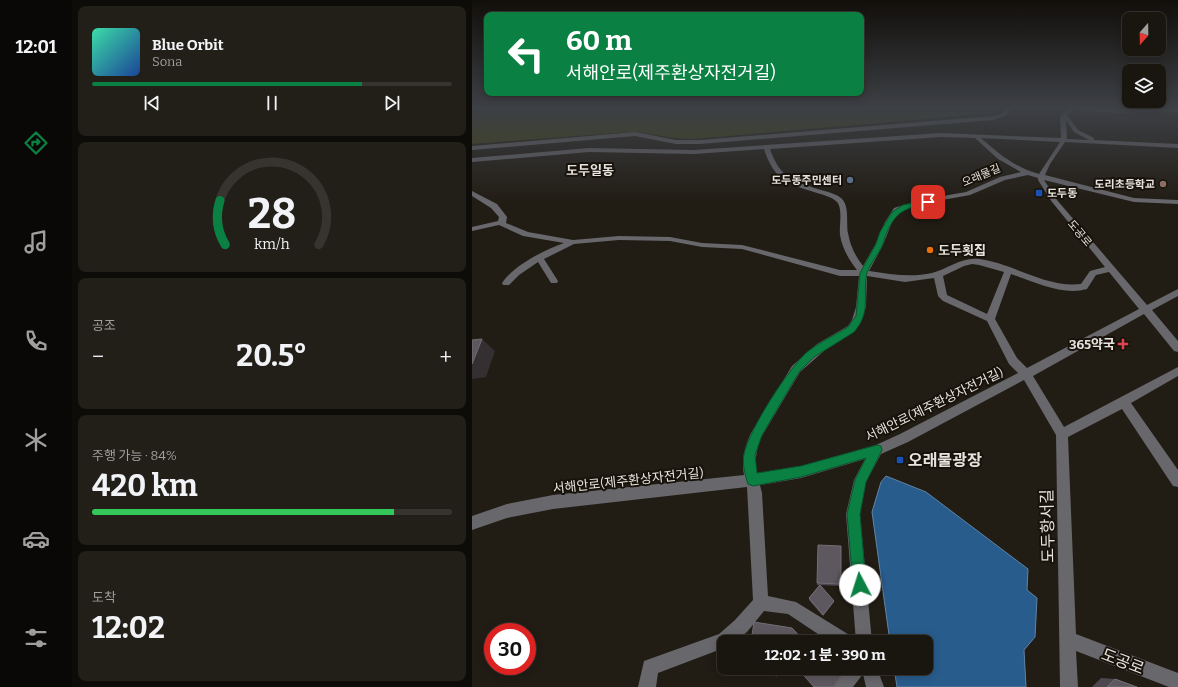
<!DOCTYPE html>
<html lang="ko">
<meta charset="utf-8">
<style>
body{margin:0;font-family:Bitter,"Noto Sans KR",serif;background:#221e18;color:#f1f3f6;height:100vh;display:flex;flex-direction:column;font-size:15px;white-space:nowrap}
*{box-sizing:border-box;margin:0}
p{font-size:13px;color:#9f9f9e}
.icon{flex:none;width:22px;height:22px;fill:none;stroke:currentColor;stroke-width:2;stroke-linecap:round;stroke-linejoin:round}
.map{position:relative;flex:1;overflow:hidden}
.details{display:flex;flex-direction:column;gap:6px;padding:6px;background:#0e0c08;width:400px}
.details>*{flex:none}
.banner{position:absolute;left:12px;top:12px;width:380px;height:84px;border-radius:8px;box-shadow:0 2px 10px #0003,0 0 0 1px #37342f;background:#0b8043;color:#fff;overflow:hidden}
.needle{width:26px;rotate:200deg}
.controls{position:absolute;left:650px;top:12px;display:grid;gap:8px}
.controls a{display:grid;place-items:center;width:44px;height:44px;border-radius:8px;background:#19150f;box-shadow:0 2px 10px #0003,0 0 0 1px #37342f;font-size:20px}
.speed{position:absolute;left:12px;top:623px;display:flex;gap:8px;font-size:20px;font-weight:700;text-align:center}
.speed>*{display:grid;place-content:center;width:52px;height:52px;border-radius:50%;background:#19150f;box-shadow:0 2px 10px #0003,0 0 0 1px #37342f;line-height:1}
.speed .limit{border:6px solid #d22;background:#fff;color:#111}
.pin{position:absolute;display:grid;place-items:center;width:34px;height:34px;color:#fff;margin:-17px;border-radius:8px;box-shadow:0 2px 6px #0006}
.me{position:absolute;width:44px;margin:-22px;rotate:355deg;stroke-linejoin:round;filter:drop-shadow(0 0 3px #0008)}
.turn{display:flex;align-items:center;gap:14px;height:84px;padding:0 16px;font-size:18px}
.turn .icon{width:52px;height:52px;stroke-width:2.5}
.turn b{display:block;font-size:28px;line-height:34px}
.big{font-size:30px;font-weight:700;line-height:1.1}
.details .tile{flex:1;display:flex;flex-direction:column;justify-content:center;gap:6px;min-width:0;padding:0 14px;border-radius:8px;background:#221e18}
.details .dial{align-items:center;gap:0}
.dial svg{height:104px;overflow:visible;fill:none;stroke:#37342f;stroke-width:7;stroke-linecap:round;text-anchor:middle}
.dial text{fill:#f1f3f6;stroke:none}
.song{display:flex;align-items:center;gap:12px}
.cover{width:48px;height:48px;border-radius:6px;background:linear-gradient(135deg,hsl(160 70% 55%),hsl(220 70% 35%))}
.played{height:4px;border-radius:2px;background:linear-gradient(90deg,#0b8043 75%,#37342f 75%)}
.keys{display:flex;justify-content:space-around;direction:ltr}
.heat{display:flex;justify-content:space-between;align-items:center;font-size:22px;direction:ltr}
.charge{height:6px;border-radius:3px;background:linear-gradient(90deg,#34c759 84%,#37342f 0)}
.trip{position:absolute;left:245px;top:635px;width:216px;height:40px;border-radius:8px;background:#19150f;box-shadow:0 2px 10px #0003,0 0 0 1px #37342f;font-weight:700;line-height:40px;text-align:center}
main{display:flex;flex:1;min-height:0}
.tab-bar{display:flex;flex-direction:column;width:72px;justify-content:space-around;align-items:center;background:#0a0806;color:#9f9f9e}
.tab-bar .icon{width:28px;height:28px}
.tab-bar .current{color:#0b8043}
.tab-bar b{font-size:18px;color:#f1f3f6}
.map>svg:first-child{display:block}
</style>
<main>
<nav class="tab-bar">
<b>12:01</b>
<svg class="icon current" aria-label="directions" viewBox="0 0 24 24"><path d="M12 3l9 9-9 9-9-9zM9 14v-3h6M13 9l2 2-2 2"/></svg>
<svg class="icon" aria-label="music" viewBox="0 0 24 24"><path d="M9 18V5l10-2v13"/><circle cx="6" cy="18" r="3"/><circle cx="16" cy="16" r="3"/></svg>
<svg class="icon" aria-label="phone" viewBox="0 0 24 24"><path d="M5 4h4l2 5-3 2q2 4 5 5l2-3 5 2v4C11 20 4 13 5 4z"/></svg>
<svg class="icon" aria-label="climate" viewBox="0 0 24 24"><path d="M12 3v18M4 7l16 10M4 17L20 7"/></svg>
<svg class="icon" aria-label="car" viewBox="0 0 24 24"><path d="M5 17H2v-5l4-1 3-4h7l3 4 3 1v5h-3M9 17h6M6 11h13"/><circle cx="7" cy="17" r="2"/><circle cx="17" cy="17" r="2"/></svg>
<svg class="icon" aria-label="filters" viewBox="0 0 24 24"><path d="M4 7h16M4 17h16"/><circle cx="9" cy="7" r="2"/><circle cx="15" cy="17" r="2"/></svg>
</nav>
<section class="details">
<div class="tile">
<div class="song"><i class="cover"></i><div><b>Blue Orbit</b><p>Sona</p></div></div>
<div class="played"></div>
<div class="keys"><svg class="icon" aria-label="previous" viewBox="0 0 24 24"><path d="M18 5L8 12l10 7zM5 5v14"/></svg><svg class="icon" aria-label="pause" viewBox="0 0 24 24"><path d="M8 5v14M16 5v14"/></svg><svg class="icon" aria-label="next" viewBox="0 0 24 24"><path d="M6 5l10 7-10 7zM19 5v14"/></svg></div>
</div>
<div class="tile dial"><svg viewBox="0 0 100 80">
<path d="M14 69A42 42 0 1 1 86 69"/>
<path d="M14 69A42 42 0 0 1 10 35" stroke="#0b8043"/>
<text x="50" y="56" font-size="32" font-weight="700">28</text>
<text x="50" y="72" font-size="11">km/h</text>
</svg></div>
<div class="tile"><p>공조</p>
<div class="heat"><a>−</a><b class="big">20.5°</b><a>+</a></div>
</div>
<div class="tile"><p>주행 가능 · 84%</p><b class="big">420 km</b><div class="charge"></div></div>
<div class="tile"><p>도착</p><b class="big">12:02</b></div>
</section>
<div class="map">
<svg width="706" height="687" viewBox="0 0 706 687">
<rect width="100%" height="100%" fill="#211c14"/>
<path fill="#424312" d="M0,107h523l-5,6 -7,1 -290,25c-22,1 -42,-7 -65,-7l-156,12z"/>
<polygon fill="#285c8c" stroke="#6184a5" points="414,476 454,492 556,569 555,590 565,598 563,637 552,650 554,687 425,687 422,668 454,668 454,642 418,642 400,512 409,482"/>
<g fill="none" stroke-linecap="round" stroke-linejoin="round">
<g fill="#67676c" fill-rule="evenodd">
<polygon points="536,107 541,107 533,116 521,120 228,144 204,144 163,136 0,150 0,146 163,132 204,140 228,140 521,116 529,114"/>
<path d="M598,107l45,2 63,-1v4l-63,1 -41,-3 -7,5 11,15 16,8v2l84,4v4l-113,-6 -15,22 -5,11 89,23 44,2v4l-44,-2 -90,-22 13,20 90,105 31,-16v7l-26,14 26,31v11l-4,-1 -30,-37 -111,62 31,51 114,-60v9l-47,27 47,67v17l-5,-1 -51,-77 -54,28 8,197 102,39v14h-9l-93,-36 2,36h-18l-4,-252 -32,-55 -116,62 -27,12 -15,28 -6,32 12,128h-16l-10,-128 8,-34 11,-21 -64,19 -41,7 2,8 6,103 28,6 55,34 2,6h-23l-42,-28 -24,-3 -17,21 -13,10h-10v6l-66,25 -2,14h-18l6,-26 75,-27 16,-14 18,-20 -6,-113 -194,22 -46,9 -35,12v-14l35,-12 46,-9 191,-20c-3,-15 1,-29 7,-42l41,-67 25,-22 31,-18 4,-6 4,-13 3,-31h-19l-98,-27 -40,-2 -32,-6 -51,-1 -45,4 -30,15 14,22 -1,2h-6l-13,-21 -19,13 -10,10h-6l-1,-2c11,-17 42,-33 62,-40l-41,-7 -24,-11 -27,6v-4l26,-6 1,-4 -8,-9 -19,-12v-5l25,13 10,13 -1,6 22,9 45,8 46,-4 51,1 32,6 40,2 98,25h17c-8,-10 -15,-22 -17,-35 -1,-9 3,-26 -3,-33 -5,-5 -13,-7 -20,-9 -29,-9 -43,-13 -53,-44l-70,5 -105,-2 -117,10v-4l117,-10 105,2 247,-17 120,5 -1,-22zM594,120l8,12 15,8 -22,-1zM469,137l34,1 23,21 23,13 -21,5 -34,15 -46,8 -26,8 -9,14 -10,23 -12,21c-8,-10 -13,-21 -15,-33 -2,-11 2,-27 -7,-35 -5,-4 -13,-6 -20,-8 -28,-9 -41,-12 -51,-41zM509,138l79,4 -21,32c-23,-6 -40,-20 -58,-36zM556,175l10,3v2l14,22 53,65 -15,4 -9,13c-36,4 -68,-21 -102,-25 -18,-2 -31,10 -47,14 -22,5 -41,1 -63,-2l14,-26 9,-23 8,-10 20,-8 50,-9 35,-15zM500,264l7,1 25,7 -17,42 -40,-19 -4,-19 21,-10zM637,272l30,37 -112,59 -10,-10 -22,-39 16,-45c23,8 52,22 76,15l9,-14zM395,276l38,6 29,-4 4,18 5,5 44,20 22,43 9,9 -118,61 -24,11 -75,21 -44,7c-3,-12 0,-26 5,-37l38,-64 25,-22 29,-18 6,-8 6,-17z"/>
<polygon points="375,668 405,668 412,687 394,687 391,674 381,687 362,687"/>
</g>
</g>
<g fill="#4d4850">
<polygon points="345,583 369,584 369,586 348,585 362,601 362,602 351,616 337,600 337,598 347,585 345,585"/>
<polygon points="629,678 643,679 665,687 620,687"/>
</g>
<g fill="#342f31">
<polygon points="10,339 23,351 14,377 0,379 0,364"/>
<polygon points="362,601 362,602 351,616 351,615"/>
<polygon points="312,668 313,668 307,675 305,676"/>
</g>
<g fill="#5d585f" stroke="#736e73">
<polygon points="10,339 0,364 0,340"/>
<polygon points="346,545 369,546 369,584 345,583"/>
<polygon points="348,585 362,601 351,615 337,598"/>
<polygon points="282,622 320,628 333,642 279,642"/>
<polygon points="287,668 312,668 305,676 289,672"/>
<polygon points="325,668 362,668 369,676 362,687 342,687"/>
<polygon points="643,679 665,687 635,687"/>
</g>
<linearGradient id="sky" x2="0" y2="1"><stop stop-color="#120f0b"/><stop offset="0.53" stop-color="#3d4045"/><stop offset="1" stop-color="#3d4045" stop-opacity="0"/></linearGradient>
<rect width="706" height="203" fill="url(#sky)"/>
<path fill="#0b8043" stroke="#07532c" d="M456,200h2v3c-22,5 -33,6 -43,29 -2,4 -3,10 -5,14 -4,9 -12,18 -15,27 -5,23 5,38 -13,59l-40,25 -15,15 -37,63 -7,20 2,18 44,-7 76,-21 4,1 1,4 -16,32 -6,32 6,71 -2,5 -4,2 -5,-2 -2,-5 -6,-71 8,-34 11,-22 -65,19 -48,9 -5,-2c-3,-9 -6,-20 -4,-30 6,-26 43,-83 62,-101 12,-10 29,-18 42,-26l8,-11 4,-43 16,-29 4,-12 12,-20 11,-7z"/>
<circle fill="#5c6f8a" stroke="#17130b" stroke-width="1.5" cx="378" cy="180" r="4"/>
<circle fill="#8d6e63" stroke="#17130b" stroke-width="1.5" cx="691" cy="184" r="4"/>
<g fill="#1a4fb4" stroke="#17130b" stroke-width="1.5">
<rect x="563" y="189" width="8" height="8" rx="2"/>
<rect x="424" y="456" width="8" height="8" rx="2"/>
</g>
<circle fill="#e8710a" stroke="#17130b" stroke-width="1.5" cx="458" cy="250" r="4"/>
<path fill="#e0444e" stroke="#17130b" stroke-width="1.5" d="M649 338h4v4h4v4h-4v4h-4v-4h-4v-4h4z"/>
<g text-anchor="middle" stroke-width="4" stroke-linejoin="round" paint-order="stroke">
<g font-size="11" fill="#e7e3de" stroke="#17130b">
<text transform="translate(509 175) rotate(-23)" y="4">오래물길</text>
<text transform="translate(608 233) rotate(50)" y="4">도공로</text>
</g>
<g font-size="11" font-weight="bold" fill="#e7e3de" stroke="#17130b" text-anchor="end">
<text x="370" y="184">도두동주민센터</text>
<text x="683" y="188">도리초등학교</text>
<text x="575" y="197" text-anchor="start">도두동</text>
</g>
<g font-size="13" font-weight="bold" fill="#e7e3de" stroke="#17130b">
<text x="118" y="175">도두일동</text>
</g>
<g font-size="13" font-weight="bold" fill="#e7e3de" stroke="#17130b" text-anchor="start">
<text x="466" y="255">도두횟집</text>
<text x="643" y="349" text-anchor="end">365약국</text>
</g>
<g font-size="13" fill="#e7e3de" stroke="#17130b">
<text transform="translate(462 404) rotate(-26)" y="5">서해안로(제주환상자전거길)</text>
<text transform="translate(156 480) rotate(-6)" y="5">서해안로(제주환상자전거길)</text>
</g>
<g font-size="16" font-weight="bold" fill="#e7e3de" stroke="#17130b" text-anchor="start">
<text x="436" y="466">오래물광장</text>
</g>
<g font-size="16" fill="#e7e3de" stroke="#17130b">
<text transform="translate(575 526) rotate(-91)" y="6">도두항서길</text>
<text transform="translate(651 661) rotate(21)" y="6">도공로</text>
</g>
</g>
</svg>
<div class="controls">
<a><svg class="needle" viewBox="-14 -14 28 28"><path d="M0-13l5 13h-10z" fill="#e53935"/><path d="M0 13l5-13h-10z" fill="#9f9f9e"/></svg></a>
<a><svg class="icon" aria-label="layers" viewBox="0 0 24 24"><path d="M12 4l9 5-9 5-9-5zM3 14l9 5 9-5"/></svg></a>
</div>
<div class="speed"><div class="limit">30</div></div>
<div class="pin" style="left:456px;top:202px;background:#d93025"><svg class="icon" aria-label="arrive" viewBox="0 0 24 24"><path d="M6 21V4h12l-3 4 3 4H6"/></svg></div>
<svg class="me" style="left:388px;top:585px" viewBox="-20 -20 40 40"><circle r="19" fill="#fff"/><path d="M0-13L10 11 0 6-10 11z" fill="#0b8043"/></svg>
<div class="trip">12:02 · 1 분 · 390 m</div>
<div class="banner">
<div class="turn"><svg class="icon" aria-label="left" viewBox="0 0 24 24"><path d="M17 20v-9H6M10 6l-5 5 5 5"/></svg><div><b>60 m</b>서해안로(제주환상자전거길)</div></div>
</div>
</div>
</main>
